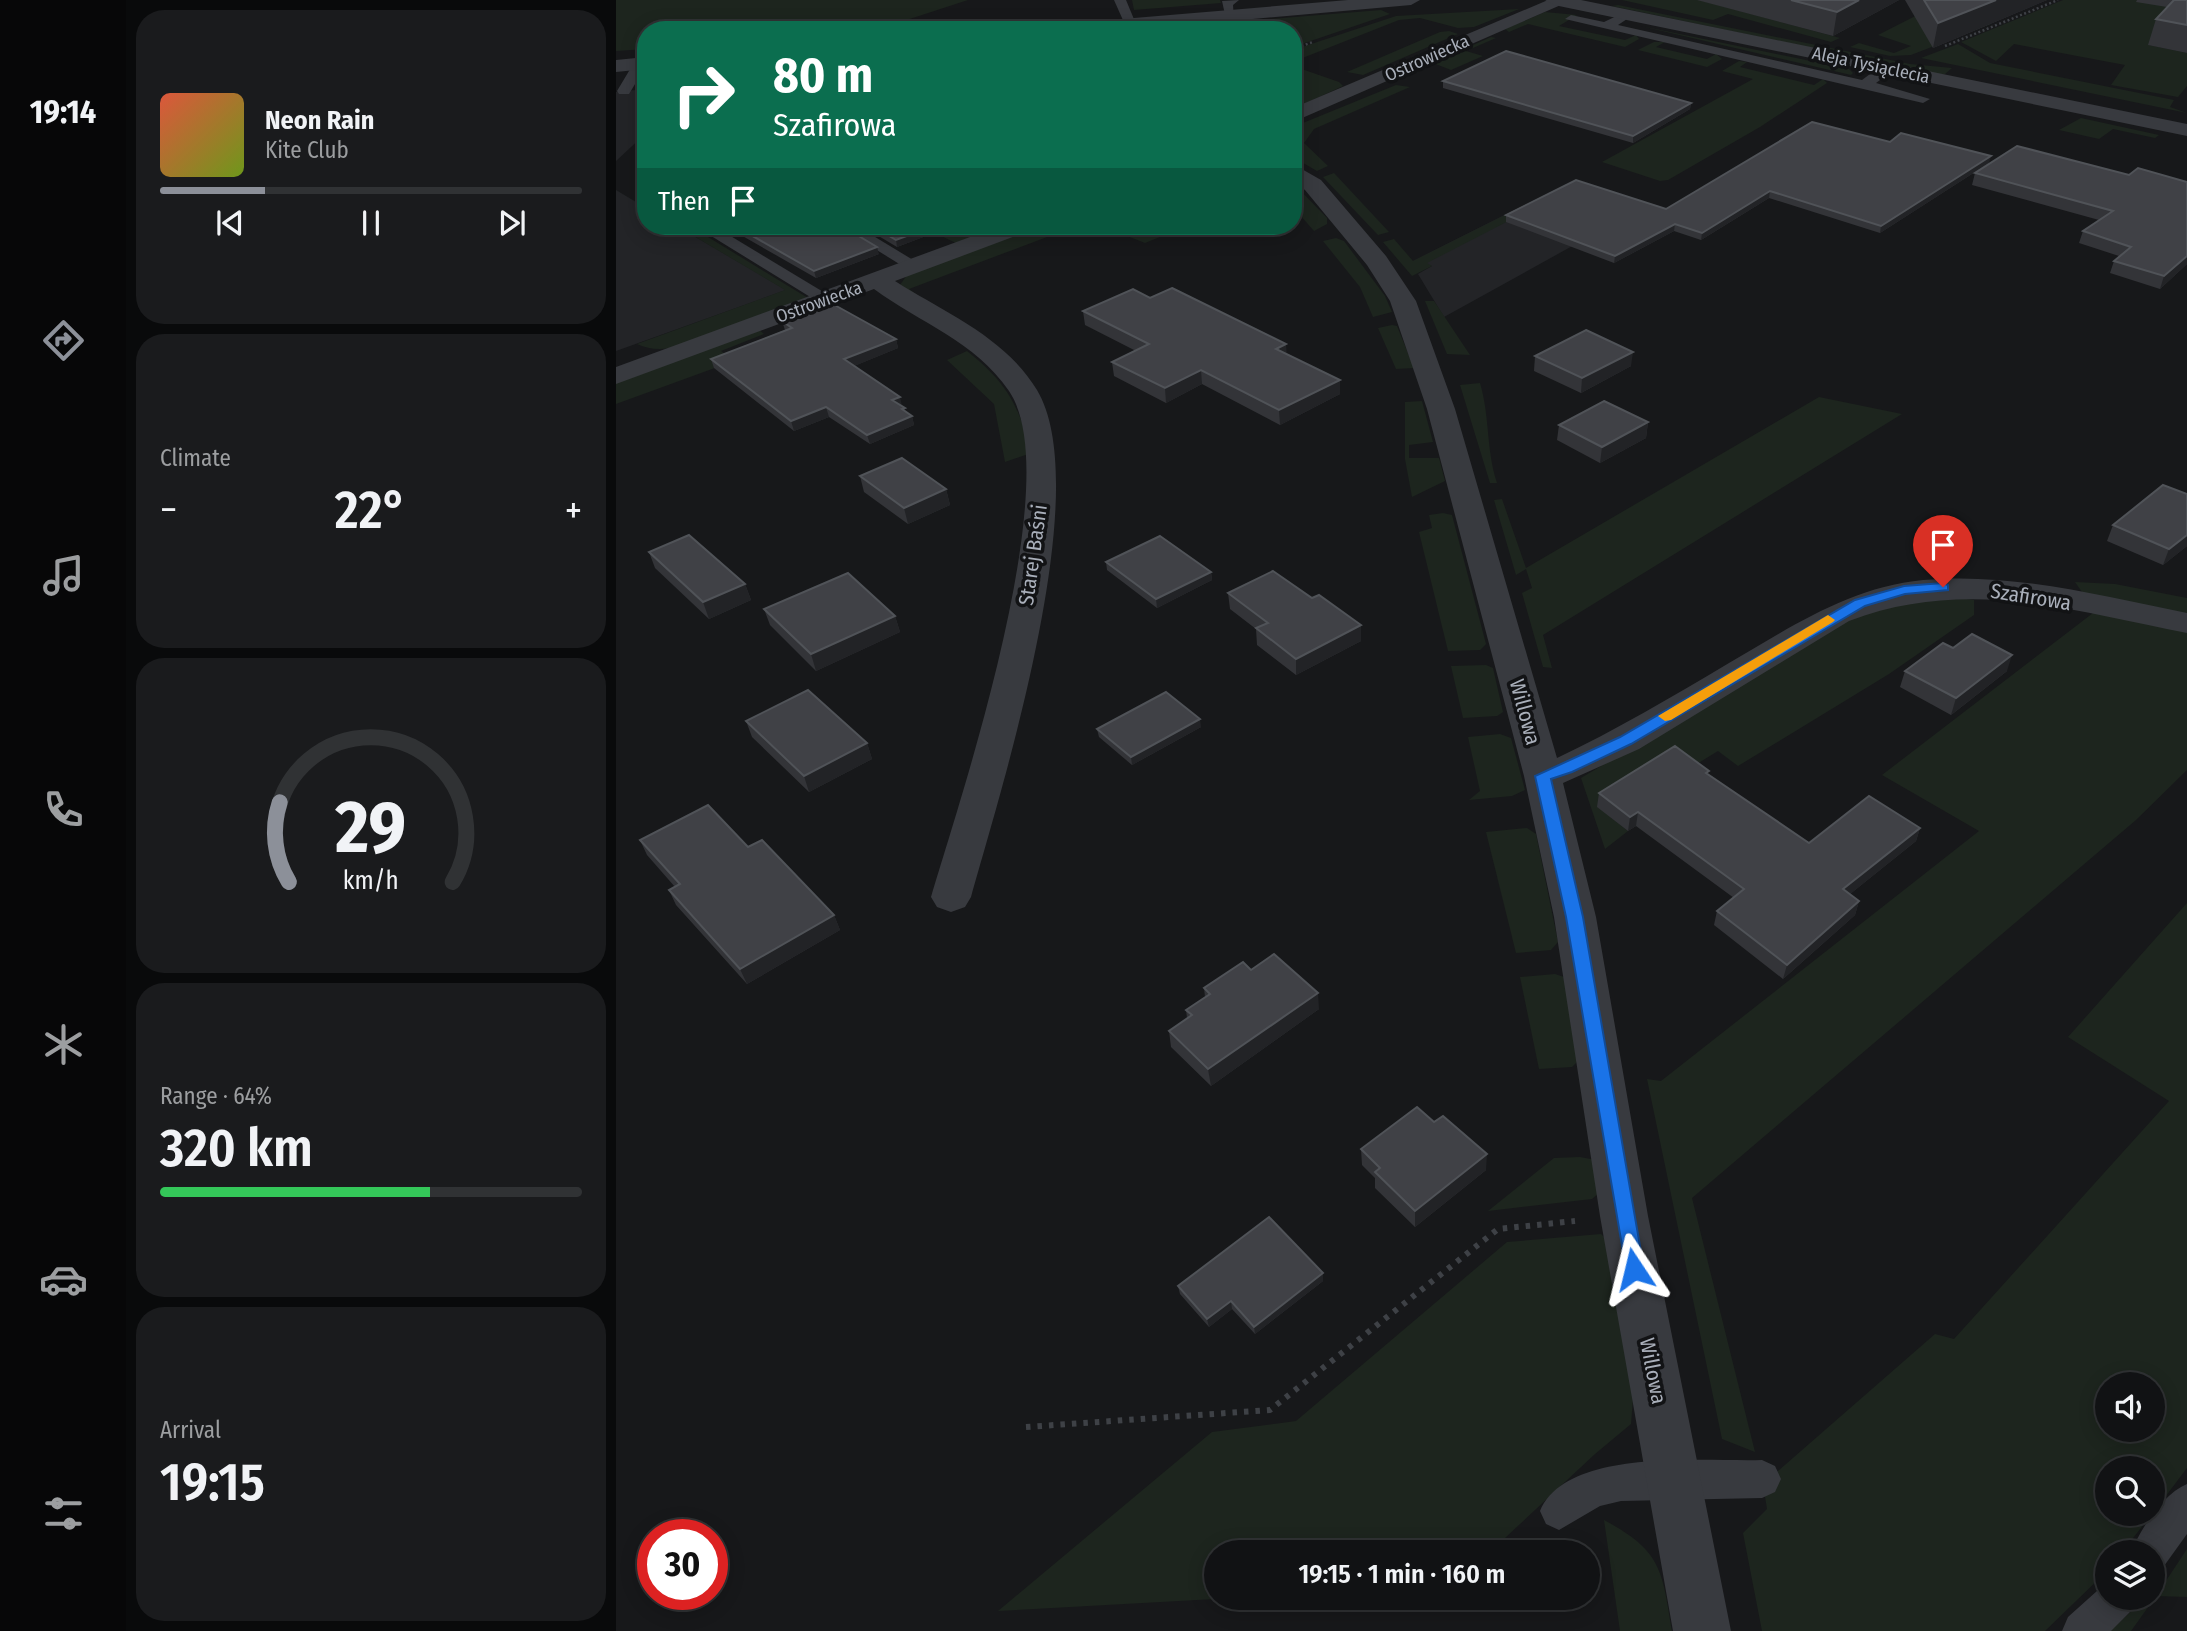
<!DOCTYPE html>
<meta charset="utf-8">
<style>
body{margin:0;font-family:"Fira Sans Condensed",sans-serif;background:#1a1b1d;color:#f1f3f6;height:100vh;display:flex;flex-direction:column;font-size:26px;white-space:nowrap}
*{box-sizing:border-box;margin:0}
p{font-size:23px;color:#9c9ea0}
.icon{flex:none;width:38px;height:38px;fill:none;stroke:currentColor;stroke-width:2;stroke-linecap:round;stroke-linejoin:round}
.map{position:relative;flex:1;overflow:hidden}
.drawer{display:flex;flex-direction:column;gap:10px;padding:10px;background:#090a0b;width:490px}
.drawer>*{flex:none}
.banner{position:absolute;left:21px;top:21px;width:665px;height:214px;border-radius:28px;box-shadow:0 4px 18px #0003,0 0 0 2px #303234;background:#0b6e4f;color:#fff;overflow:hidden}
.fabs{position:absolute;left:1479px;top:1372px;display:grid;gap:14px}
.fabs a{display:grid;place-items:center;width:70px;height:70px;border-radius:50%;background:#111214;box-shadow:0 4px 18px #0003,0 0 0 2px #303234;font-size:35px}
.speed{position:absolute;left:21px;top:1519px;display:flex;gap:14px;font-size:35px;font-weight:700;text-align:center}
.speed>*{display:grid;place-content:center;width:91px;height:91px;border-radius:50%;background:#111214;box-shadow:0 4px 18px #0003,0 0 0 2px #303234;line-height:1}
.speed .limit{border:10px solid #d22;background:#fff;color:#111}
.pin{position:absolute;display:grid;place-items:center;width:60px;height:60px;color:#fff;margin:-72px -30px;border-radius:50% 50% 50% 0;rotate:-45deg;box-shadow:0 0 7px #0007}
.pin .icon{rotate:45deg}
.me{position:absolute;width:77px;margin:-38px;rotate:350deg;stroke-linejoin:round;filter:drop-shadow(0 0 5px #0008)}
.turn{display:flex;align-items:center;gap:24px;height:147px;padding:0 21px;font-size:32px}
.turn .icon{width:91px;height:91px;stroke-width:2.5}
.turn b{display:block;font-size:49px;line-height:60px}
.then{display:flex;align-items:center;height:66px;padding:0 21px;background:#0003;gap:14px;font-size:26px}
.big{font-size:52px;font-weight:600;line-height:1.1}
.drawer .card{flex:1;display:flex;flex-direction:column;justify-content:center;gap:10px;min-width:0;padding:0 24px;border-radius:28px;background:#1a1b1d}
.drawer .dial{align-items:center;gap:0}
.dial svg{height:182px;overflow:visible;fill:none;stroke:#303234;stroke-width:7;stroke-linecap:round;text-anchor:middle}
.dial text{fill:#f1f3f6;stroke:none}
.song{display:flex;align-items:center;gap:21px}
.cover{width:84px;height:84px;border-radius:10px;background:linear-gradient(135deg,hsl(10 70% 55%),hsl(80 70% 35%))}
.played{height:7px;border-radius:4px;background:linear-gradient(90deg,#8c9099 25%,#303234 25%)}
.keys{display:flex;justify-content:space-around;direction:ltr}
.heat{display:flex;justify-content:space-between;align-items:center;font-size:38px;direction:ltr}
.charge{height:10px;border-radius:5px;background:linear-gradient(90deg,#34c759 64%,#303234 0)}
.trip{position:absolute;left:588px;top:1540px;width:396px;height:70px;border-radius:35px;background:#111214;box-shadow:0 4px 18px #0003,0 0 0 2px #303234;font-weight:600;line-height:70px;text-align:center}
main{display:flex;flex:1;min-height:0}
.tabs{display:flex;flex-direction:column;width:126px;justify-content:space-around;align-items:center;background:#070708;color:#9c9ea0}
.tabs .icon{width:49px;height:49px}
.tabs .current{color:#8c9099}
.tabs b{font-size:32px;color:#f1f3f6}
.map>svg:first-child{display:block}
</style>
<main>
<nav class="tabs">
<b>19:14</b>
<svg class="icon current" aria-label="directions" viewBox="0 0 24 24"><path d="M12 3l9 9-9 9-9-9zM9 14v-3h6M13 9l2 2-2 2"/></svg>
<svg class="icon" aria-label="music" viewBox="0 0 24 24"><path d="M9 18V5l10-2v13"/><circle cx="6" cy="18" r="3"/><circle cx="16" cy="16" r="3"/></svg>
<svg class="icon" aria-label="phone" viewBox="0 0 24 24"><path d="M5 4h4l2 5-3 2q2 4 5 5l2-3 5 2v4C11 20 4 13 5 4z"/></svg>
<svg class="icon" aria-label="climate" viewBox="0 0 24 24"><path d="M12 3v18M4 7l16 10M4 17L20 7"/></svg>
<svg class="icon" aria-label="car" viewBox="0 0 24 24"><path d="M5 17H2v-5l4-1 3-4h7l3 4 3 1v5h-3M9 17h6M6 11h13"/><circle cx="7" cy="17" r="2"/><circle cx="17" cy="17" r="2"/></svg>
<svg class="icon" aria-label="filters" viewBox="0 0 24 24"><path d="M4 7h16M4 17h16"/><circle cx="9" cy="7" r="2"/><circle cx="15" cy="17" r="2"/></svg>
</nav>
<section class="drawer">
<div class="card">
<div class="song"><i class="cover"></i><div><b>Neon Rain</b><p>Kite Club</p></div></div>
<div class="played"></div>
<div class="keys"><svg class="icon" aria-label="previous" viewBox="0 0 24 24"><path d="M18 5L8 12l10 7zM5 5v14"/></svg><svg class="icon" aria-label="pause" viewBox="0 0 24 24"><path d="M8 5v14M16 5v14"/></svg><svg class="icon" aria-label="next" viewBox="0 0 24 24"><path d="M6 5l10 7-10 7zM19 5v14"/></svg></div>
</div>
<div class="card"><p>Climate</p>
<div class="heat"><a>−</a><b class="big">22°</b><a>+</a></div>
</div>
<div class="card dial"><svg viewBox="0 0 100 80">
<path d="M14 69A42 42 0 1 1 86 69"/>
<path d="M14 69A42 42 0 0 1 10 34" stroke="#8c9099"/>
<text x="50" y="56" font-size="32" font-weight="700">29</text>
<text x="50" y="72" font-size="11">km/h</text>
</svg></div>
<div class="card"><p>Range · 64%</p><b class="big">320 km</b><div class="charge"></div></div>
<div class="card"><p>Arrival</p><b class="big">19:15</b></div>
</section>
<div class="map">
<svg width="1571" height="1631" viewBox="0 0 1571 1631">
<rect width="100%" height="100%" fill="#17181a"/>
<g fill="#232427">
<polygon points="30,89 30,133 0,161 0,92"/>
<polygon points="950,184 1025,208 828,317 802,274 816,266 797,261"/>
<polygon points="0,190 30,208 30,226 61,226 170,290 0,351"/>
</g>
<g fill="#1d251e" fill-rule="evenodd">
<polygon points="0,0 352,0 260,30 30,30 30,49 0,51"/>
<polygon points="516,0 604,0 605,3 518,10"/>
<polygon points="1006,0 1083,0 1224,38 1215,42 1112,14 1097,20"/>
<polygon points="1447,0 1571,0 1533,45 1571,53 1571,86 1562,97 1495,85 1509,65 1398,44 1380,61 1345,42"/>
<polygon points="1002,5 1294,64 1336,68 1329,74 1321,74 996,6"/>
<polygon points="1317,7 1375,24 1295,55 1274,56 1234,47 1243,43 1278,53 1295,46 1262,35"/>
<polygon points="903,9 858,27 842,28 804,18 783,20 684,59 677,57 677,50 780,16"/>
<polygon points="765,10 774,14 677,47 677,30 596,30 605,23"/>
<polygon points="929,12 961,15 943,26 1009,40 1020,35 1023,39 1009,47 912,24 893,32 889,29"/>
<polygon points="1025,26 1233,69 1237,73 1235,75"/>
<polygon points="833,31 842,34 747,75 731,72 824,32"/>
<polygon points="875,37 880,38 850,51 867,56 835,70 817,63"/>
<polygon points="1038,42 1049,42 1040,47 1091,59 1100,54 1106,59 1091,67 1022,50"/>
<polygon points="1342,44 1374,63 1558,100 1554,107 1571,113 1305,58"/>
<polygon points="1123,61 1131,62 1124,67 1198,85 1207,79 1211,83 1144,127 1052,180 1044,181 986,162 1137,79 1106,71"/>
<polygon points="677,66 723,82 727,86 677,109"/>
<polygon points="780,85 794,87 698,129 688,143 712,166 701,171 677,157 677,127"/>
<polygon points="1465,118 1543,135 1539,138 1497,129 1483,139 1443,130"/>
<polygon points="718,173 773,232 762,235 707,177"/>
<polygon points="677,183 711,218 711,224 698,231 677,207"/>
<polygon points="929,195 939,197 811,263 816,266 796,276 767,242 778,239 797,261"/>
<path d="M61,226h13l118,72 -128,49c-15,2 -29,4 -43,-3l148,-54z"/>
<polygon points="313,226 390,226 342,244 319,233 322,232"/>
<polygon points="421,226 460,226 293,289 324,311 284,285 291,275"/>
<polygon points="486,226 571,226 529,243"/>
<polygon points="720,238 728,241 769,296 776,312 757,317 744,287 707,241"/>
<polygon points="809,301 818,301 854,355 831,354"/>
<polygon points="776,325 781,326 798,368 780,369 762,328"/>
<polygon points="142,329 148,334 105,351 118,361 0,404 0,381"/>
<path d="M351,351c40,32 52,54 64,102l-26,9 -11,-58 -47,-44z"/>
<path d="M864,383c10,33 6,67 17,100h-7l-30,-98z"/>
<polygon points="1203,397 1286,414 927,635 936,668 927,667 906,593 916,588 910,569 900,575 878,500 886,499 910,568"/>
<polygon points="806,401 817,442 793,445 793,458 823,458 829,481 796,497 789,459 789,402"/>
<polygon points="827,513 836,515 870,644 864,650 832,651 803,532 816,528 813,515"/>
<polygon points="1459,582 1499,584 1571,598 1571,616 1471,599"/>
<polygon points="1344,598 1358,600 1358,615 1273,674 1122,766 1102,751 1071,770 982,807 1012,831 989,849 965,778 1231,620 1286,601"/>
<polygon points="1477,613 1571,629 1571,770 1520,820 1076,1198 1139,1452 1106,1439 1031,1079 1045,1081 1363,831 1266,775"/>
<polygon points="870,665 877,668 887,712 881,716 847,718 835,666"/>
<polygon points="884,734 895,738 909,790 896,796 853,800 864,791 852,737"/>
<polygon points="911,828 920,834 942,942 935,950 900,953 870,832"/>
<path d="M1571,903v565l-34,45 -1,-45h-45v46h45l-30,38h-15l-1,20 -61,59h-283l-19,-98 24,-24 -4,-25 172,-150 19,5 215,-238 -101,-64zM1491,1384h45v46h-45z"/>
<polygon points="939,974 948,977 962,1061 956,1067 923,1069 904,977"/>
<polygon points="964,1157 980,1160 984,1192 976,1199 872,1211 938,1158"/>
<polygon points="985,1234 993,1242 1017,1399 1015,1424 979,1454 874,1552 600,1552 600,1598 617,1598 382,1611 596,1432 680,1421 891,1242"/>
<path d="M988,1520c58,31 58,50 68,111h-52z"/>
<polygon points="1571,1549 1571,1597 1540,1596 1515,1631 1494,1631 1522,1605 1540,1596"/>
</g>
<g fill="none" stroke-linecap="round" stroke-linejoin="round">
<g stroke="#3e4146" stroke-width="2.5" stroke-dasharray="2 2.5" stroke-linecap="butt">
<polyline points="296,30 417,20"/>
<polyline points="1329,46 1442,0"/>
<polyline points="677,49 697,42"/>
<polyline points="677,58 683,60"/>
</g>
<polyline stroke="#3e4146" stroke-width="6" stroke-dasharray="4.5 7" stroke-linecap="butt" points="410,1427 654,1410 882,1229 959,1221"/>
<g fill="#383a3f" fill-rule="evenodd">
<polygon points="498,0 510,0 520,24 518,27 510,27"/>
<polygon points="623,0 617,5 618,19 610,19 606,1"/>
<polygon points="1011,11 1017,15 1002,25 1246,80 1266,65 1276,65 1276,71 1260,83 1314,99 1307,103 949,19 955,15 988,22"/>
<polygon points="584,14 590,18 586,30 574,30 578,18"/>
<polygon points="19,61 29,61 30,66 13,94 3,94 1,91"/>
<polygon points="79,226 98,226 219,299 210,304 204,303"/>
<polygon points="222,226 241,226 307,266 305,270 293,270"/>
<path d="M1146,1460l13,6 6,13 -6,13 -13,6 -141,3 -21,5 -41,24 -13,-6 -6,-13c27,-64 164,-49 222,-51z"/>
<path d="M1571,1484v50l-23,32 -12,4v-18h-21c10,-24 32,-58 56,-68z"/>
<polygon points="1491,1582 1491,1598 1520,1598 1514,1612 1495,1631 1446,1631 1452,1617"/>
</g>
<g fill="#383a3f" fill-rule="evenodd">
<polygon points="932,0 954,1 677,122 677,108"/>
<path d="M677,164l28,16 65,76 30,45 39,108 102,349c59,-28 115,-61 172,-95 62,-36 121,-76 194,-83 89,-8 178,16 264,33v20c-118,-23 -221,-56 -338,-12l-210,128 -76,34 33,134 52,299 83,415h-58l-73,-415 -46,-299 -30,-141 -97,-367 -37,-108 -23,-36 -62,-75 -12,-8z"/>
<path d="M384,226h33l-4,5 -134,50c50,32 109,55 142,109 59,99 -35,396 -66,507l-6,10 -14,5 -14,-5 -6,-10c30,-101 137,-419 78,-506 -34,-50 -89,-68 -135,-102l-258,95v-17z"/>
</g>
<g fill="#383a3f" fill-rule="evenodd">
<polygon points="732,0 804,0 795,5 514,30 437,30 446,24"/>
<polygon points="929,0 965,0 1571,124 1571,136 938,5"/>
<polygon points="30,57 30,69 0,72 0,60"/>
</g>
</g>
<g fill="#333438">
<polygon points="1081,0 1283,0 1217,36"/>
<polygon points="1289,0 1431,0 1317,48"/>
<polygon points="1521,0 1571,0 1571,53 1532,45 1540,19 1551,7 1520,2"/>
<polygon points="827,81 1075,103 1074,109 1017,143 827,88"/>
<polygon points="1274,142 1373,163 1264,233 1153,198 1085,240 1058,231 998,263 890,222 890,215 1050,209"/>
<polygon points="1359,173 1513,175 1571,264 1544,289 1494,273 1498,261 1503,256 1463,243 1467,231 1483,220 1356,185"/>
<polygon points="109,226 226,226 263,254 200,278"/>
<polygon points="246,226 322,226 323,231 281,247"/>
<polygon points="534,298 671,354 724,394 664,425 586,384 550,403 498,376 496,362 520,351 469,325 467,311"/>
<polygon points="166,321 280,339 282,348 238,366 286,406 290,412 296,416 298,425 254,444 213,417 178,431 98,368 95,359 169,330"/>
<polygon points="919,356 1015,366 965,393 918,371"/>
<polygon points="1032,422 1030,438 984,463 941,440 943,425"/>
<polygon points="244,476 330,489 334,505 292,524 248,492"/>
<polygon points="1497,525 1571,546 1547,565 1491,541"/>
<polygon points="33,552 129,584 135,600 93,619 39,568"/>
<polygon points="490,562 595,572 596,580 541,608 491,570"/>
<polygon points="612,593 696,598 745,625 745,641 680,675 641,645 640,629 614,609"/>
<polygon points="148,609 279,616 284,632 200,671 154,625"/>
<polygon points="1289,671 1391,671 1335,715 1284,687"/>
<polygon points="130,721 251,743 256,759 193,792 136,737"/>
<polygon points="585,727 516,765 483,737 481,729"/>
<polygon points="1092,775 1193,843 1304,828 1300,841 1234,894 1243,901 1239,915 1167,979 1098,925 1101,911 1118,898 1020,826 1012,831 981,807 983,793"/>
<polygon points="24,840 132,847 218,915 224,930 131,984 60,905 53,890 59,887 31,855"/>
<polygon points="635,970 703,1009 595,1086 555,1047 553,1031 571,1018 570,1010 589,997 588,988"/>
<polygon points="745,1149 870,1170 799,1227 759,1188 759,1178 746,1165"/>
<polygon points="707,1281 639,1334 616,1309 593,1327 564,1294 562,1286"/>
</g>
<g fill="#222326">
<polygon points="1243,0 1283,0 1217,36 1221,12"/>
<polygon points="1380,0 1431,0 1317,48 1322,23"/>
<polygon points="1075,103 1074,109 1017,143 1017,136"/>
<polygon points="1375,156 1373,163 1264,233 1265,226"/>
<polygon points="1154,191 1153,198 1085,240 1086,233"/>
<polygon points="1059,224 1058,231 998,263 999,256"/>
<polygon points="315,226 322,226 323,231 281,247 280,240"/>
<polygon points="261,247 263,254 200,278 198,271"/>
<polygon points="1571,256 1571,264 1544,289 1548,276"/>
<polygon points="280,339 282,348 231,369 228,359"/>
<polygon points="670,344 671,358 660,349"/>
<polygon points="1017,352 1015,366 965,393 966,378"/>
<polygon points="585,370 586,384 550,403 549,388"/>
<polygon points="724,380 724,394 664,425 663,410"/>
<polygon points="284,397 286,406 276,400"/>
<polygon points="210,407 213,417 178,431 175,421"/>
<polygon points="296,416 298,425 254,444 251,435"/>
<polygon points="1032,422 1030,438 984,463 986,447"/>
<polygon points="330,489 334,505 292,524 288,508"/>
<polygon points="1571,535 1571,546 1547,565 1553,549"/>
<polygon points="595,572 596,580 541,608 540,599"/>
<polygon points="129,584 135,600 93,619 87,602"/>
<polygon points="279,616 284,632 200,671 195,654"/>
<polygon points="745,625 745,641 680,675 680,659"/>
<polygon points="1396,655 1391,671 1335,715 1340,698"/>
<polygon points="584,719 585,727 516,765 515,757"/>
<polygon points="251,743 256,759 193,792 188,776"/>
<polygon points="1022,812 1020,826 1012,831 1014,817"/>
<polygon points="1304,828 1300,841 1223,903 1227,889"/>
<polygon points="1243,901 1239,915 1167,979 1171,965"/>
<polygon points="218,915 224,930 131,984 124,969"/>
<polygon points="702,993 703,1009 595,1086 592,1069"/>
<polygon points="871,1154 870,1170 799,1227 799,1211"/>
<polygon points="707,1273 707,1281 639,1334 638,1327"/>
<polygon points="615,1301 616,1309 593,1327 591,1319"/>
</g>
<g fill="#404146" stroke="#505358" stroke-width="2">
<polygon points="1175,0 1243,0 1221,12"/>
<polygon points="1308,0 1380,0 1322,23"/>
<polygon points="1558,0 1571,0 1571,25 1540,19"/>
<polygon points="890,51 1075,103 1017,136 827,81"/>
<polygon points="1196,122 1274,142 1285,133 1375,156 1265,226 1154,191 1086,233 1059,224 999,256 890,215 960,180 1050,209"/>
<polygon points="1401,146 1513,175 1522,168 1571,182 1571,256 1548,276 1498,261 1515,247 1467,231 1497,211 1359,173"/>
<polygon points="119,226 226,226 261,247 198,271"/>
<polygon points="256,226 318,226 280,240"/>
<polygon points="556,288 670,344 660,349 724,380 663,410 585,370 549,388 496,362 533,344 467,311 517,289 534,298"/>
<polygon points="215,303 280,339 228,359 284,397 276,400 289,408 286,409 296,416 251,435 210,407 175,421 95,359 176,328 166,321"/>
<polygon points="970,330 1017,352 966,378 919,356"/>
<polygon points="988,401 1032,422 986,447 943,425"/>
<polygon points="286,458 330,489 288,508 244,476"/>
<polygon points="1547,485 1571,494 1571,535 1553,549 1497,525"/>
<polygon points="73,535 129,584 87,602 33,552"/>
<polygon points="544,536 595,572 540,599 490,562"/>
<polygon points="657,571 696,598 703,595 745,625 680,659 640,628 652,623 612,593"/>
<polygon points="232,573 279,616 195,654 148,609"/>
<polygon points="1356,634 1396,655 1340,698 1289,671 1327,643 1337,648"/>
<polygon points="192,690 251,743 188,776 130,721"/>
<polygon points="550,692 584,719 515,757 481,729"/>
<polygon points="1059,746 1093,771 1090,773 1193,843 1253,796 1304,828 1227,889 1243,901 1171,965 1101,911 1128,889 1022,812 1014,817 983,793"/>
<polygon points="92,805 132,847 146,840 218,915 124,969 53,890 64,884 24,840"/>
<polygon points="658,954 702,993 592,1069 553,1031 576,1015 570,1010 594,994 588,988 627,962 635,970"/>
<polygon points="801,1107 818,1122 827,1116 871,1154 799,1211 759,1172 764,1168 745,1149"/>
<polygon points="653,1217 707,1273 638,1327 615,1301 591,1319 562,1286"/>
</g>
<polygon fill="#1a73e8" stroke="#114b97" stroke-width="2" points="1327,583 1332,585 1332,590 1289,594 1249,606 1015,744 956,772 935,779 967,917 1028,1269 1025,1275 1018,1278 1011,1275 950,917 919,776 1004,737 1239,600 1288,586"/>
<polygon fill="#f59e0b" points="1212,615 1219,620 1217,622 1055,720 1049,721 1042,716"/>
<g text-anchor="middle" stroke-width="7" stroke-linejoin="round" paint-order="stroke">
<g font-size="18" fill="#a9afba" stroke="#121315">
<text transform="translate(811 58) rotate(-24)" y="6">Ostrowiecka</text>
<text transform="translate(1255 65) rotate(12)" y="6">Aleja Tysiąclecia</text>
<text transform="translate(203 302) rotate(-20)" y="6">Ostrowiecka</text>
</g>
<g font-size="21" fill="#a9afba" stroke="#121315">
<text transform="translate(417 555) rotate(-82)" y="7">Starej Baśni</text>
<text transform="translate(1415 597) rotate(9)" y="7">Szafirowa</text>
<text transform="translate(909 712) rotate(75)" y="7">Willowa</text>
<text transform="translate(1037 1371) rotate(79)" y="7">Willowa</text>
</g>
</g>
</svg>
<div class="fabs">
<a><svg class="icon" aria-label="sound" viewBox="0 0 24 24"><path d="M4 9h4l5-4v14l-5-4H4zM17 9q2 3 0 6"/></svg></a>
<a><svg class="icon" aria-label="search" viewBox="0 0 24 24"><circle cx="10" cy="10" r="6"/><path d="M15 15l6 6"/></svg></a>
<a><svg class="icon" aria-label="layers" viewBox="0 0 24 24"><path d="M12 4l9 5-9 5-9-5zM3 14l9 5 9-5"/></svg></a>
</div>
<div class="speed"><div class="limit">30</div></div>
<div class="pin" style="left:1327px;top:587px;background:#d93025"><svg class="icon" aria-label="arrive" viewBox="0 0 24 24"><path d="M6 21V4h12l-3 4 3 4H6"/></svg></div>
<svg class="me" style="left:1018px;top:1269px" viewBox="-20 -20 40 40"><path d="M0-17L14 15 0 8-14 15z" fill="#1a73e8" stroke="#fff" stroke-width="4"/></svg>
<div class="trip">19:15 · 1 min · 160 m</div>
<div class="banner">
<div class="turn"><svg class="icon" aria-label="right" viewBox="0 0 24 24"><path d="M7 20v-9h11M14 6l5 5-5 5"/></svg><div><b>80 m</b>Szafirowa</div></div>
<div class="then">Then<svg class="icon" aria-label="arrive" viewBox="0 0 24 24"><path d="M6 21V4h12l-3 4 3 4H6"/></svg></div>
</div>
</div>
</main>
